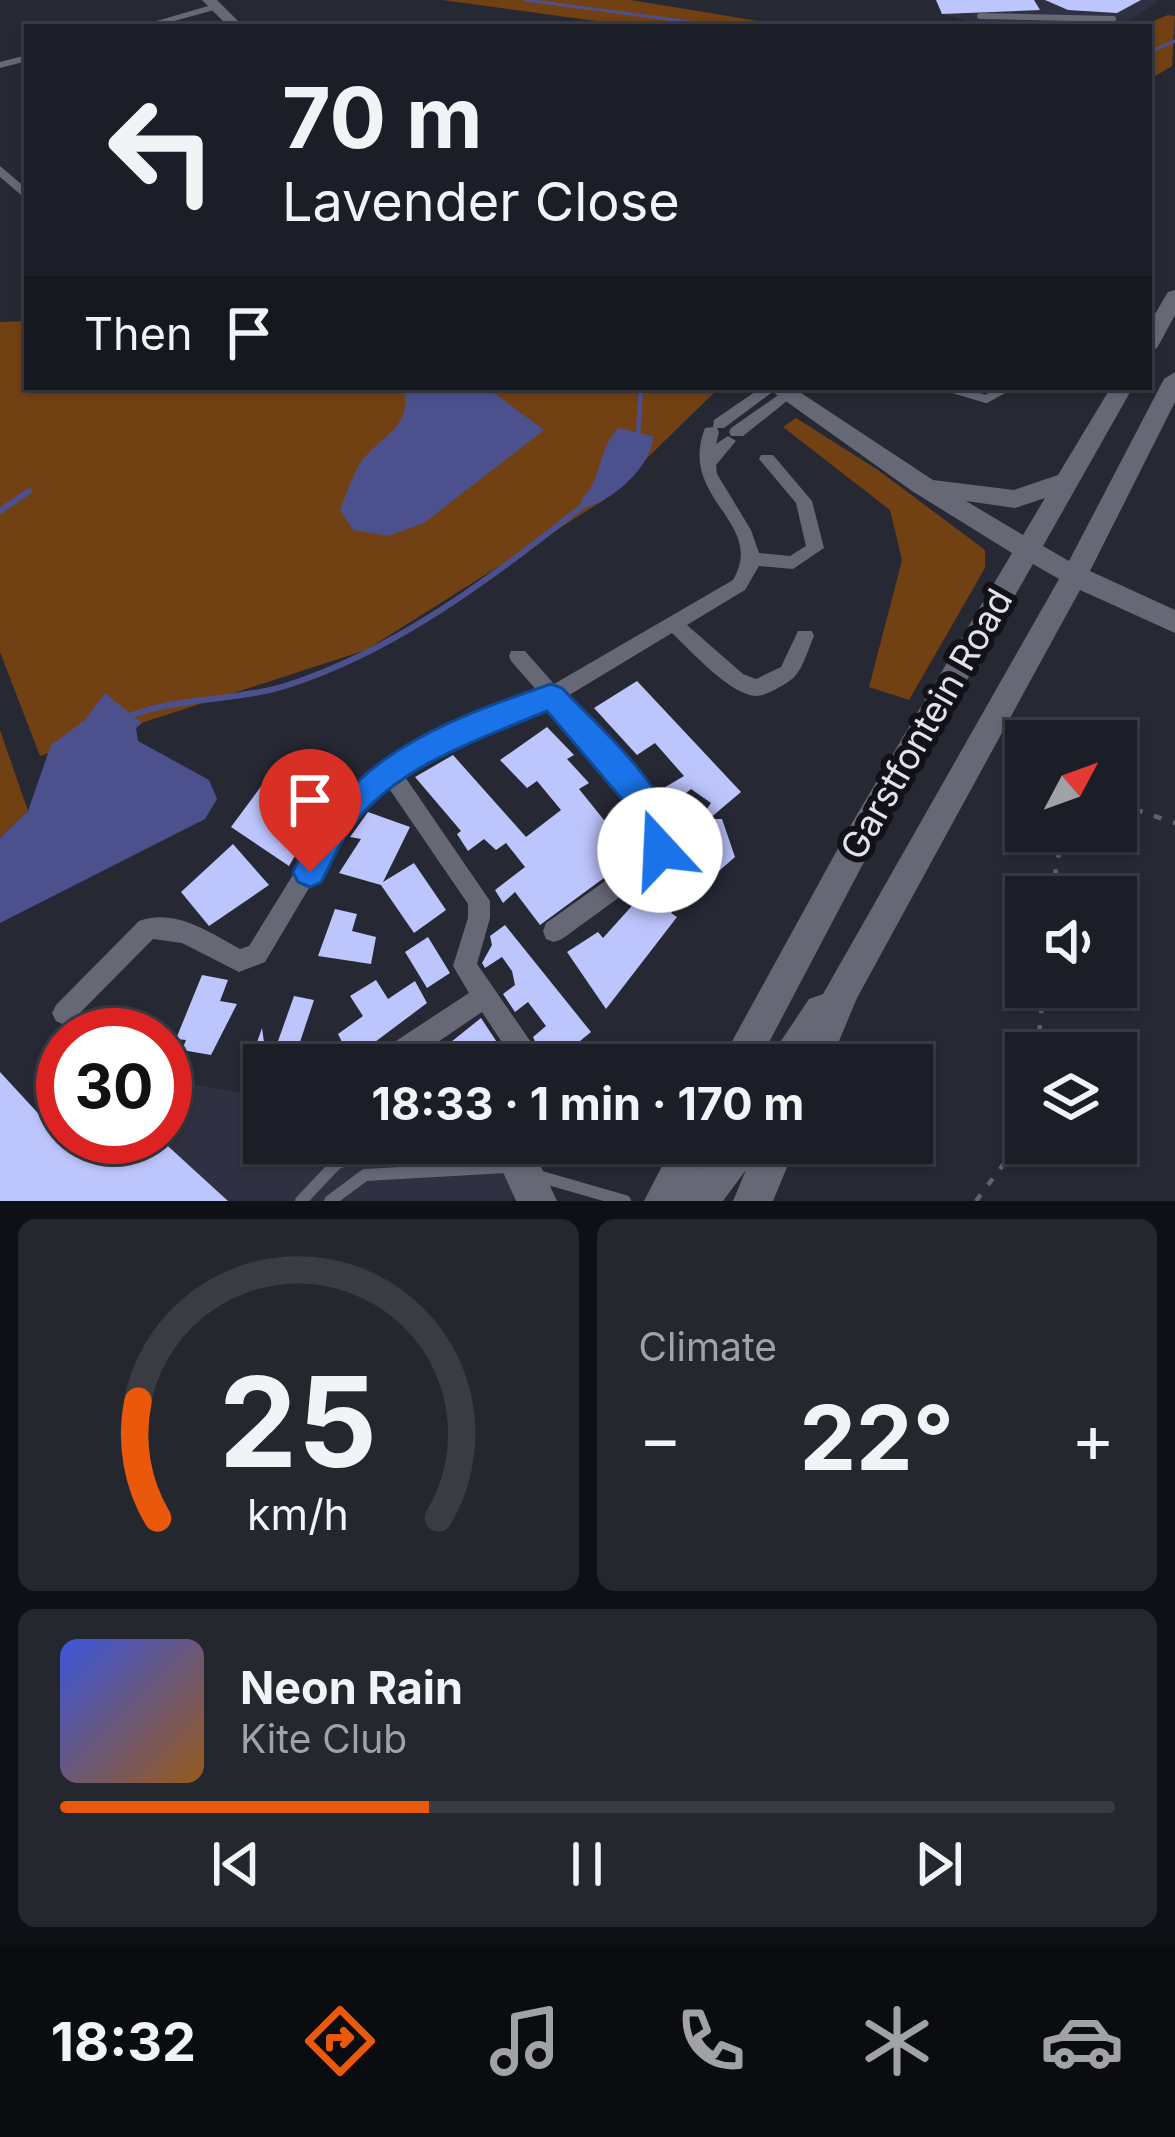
<!DOCTYPE html>
<meta charset="utf-8">
<style>
body{margin:0;font-family:Inter,sans-serif;background:#25272f;color:#f1f3f6;height:100vh;display:flex;flex-direction:column;font-size:45px;white-space:nowrap}
*{box-sizing:border-box;margin:0}
p{font-size:39px;color:#a0a2a7}
.icon{flex:none;width:66px;height:66px;fill:none;stroke:currentColor;stroke-width:2;stroke-linecap:round;stroke-linejoin:round}
.map{position:relative;height:1201px;overflow:hidden}
.details{display:flex;flex-direction:column;gap:18px;padding:18px;background:#0f1015;flex:1}
.details>*{flex:none}
.banner{position:absolute;left:24px;top:24px;width:1128px;height:366px;border-radius:0px;box-shadow:0 3px 9px #0004,0 0 0 3px #3a3c44;background:#1c1e27;color:#f1f3f6;overflow:hidden}
.needle{width:78px;rotate:49deg}
.tools{position:absolute;left:1005px;top:720px;display:grid;gap:24px}
.tools a{display:grid;place-items:center;width:132px;height:132px;border-radius:0px;background:#1c1e27;box-shadow:0 3px 9px #0004,0 0 0 3px #3a3c44;font-size:60px}
.speed{position:absolute;left:36px;top:1008px;display:flex;gap:24px;font-size:60px;font-weight:700;text-align:center}
.speed>*{display:grid;place-content:center;width:156px;height:156px;border-radius:50%;background:#1c1e27;box-shadow:0 3px 9px #0004,0 0 0 3px #3a3c44;line-height:1}
.speed .limit{border:18px solid #d22;background:#fff;color:#111}
.pin{position:absolute;display:grid;place-items:center;width:102px;height:102px;color:#fff;margin:-123px -51px;border-radius:50% 50% 50% 0;rotate:-45deg;box-shadow:0 0 12px #0007}
.pin .icon{rotate:45deg}
.me{position:absolute;width:132px;margin:-66px;rotate:340deg;stroke-linejoin:round;filter:drop-shadow(0 0 9px #0008)}
.turn{display:flex;align-items:center;gap:42px;height:252px;padding:0 60px;font-size:54px}
.turn .icon{width:156px;height:156px;stroke-width:2.5}
.turn b{display:block;font-size:84px;line-height:102px}
.then{display:flex;align-items:center;height:114px;padding:0 60px;background:#0003;gap:24px;font-size:45px}
.big{font-size:90px;font-weight:700;line-height:1.1}
.details .card{flex:1;display:flex;flex-direction:column;justify-content:center;gap:18px;min-width:0;padding:0 42px;border-radius:18px;background:#25272f}
.details .dial{align-items:center;gap:0}
.dial svg{height:312px;overflow:visible;fill:none;stroke:#3a3c44;stroke-width:7;stroke-linecap:round;text-anchor:middle}
.dial text{fill:#f1f3f6;stroke:none}
.song{display:flex;align-items:center;gap:36px}
.cover{width:144px;height:144px;border-radius:18px;background:linear-gradient(135deg,hsl(230 70% 55%),hsl(30 70% 35%))}
.played{height:12px;border-radius:6px;background:linear-gradient(90deg,#ea580c 35%,#3a3c44 35%)}
.keys{display:flex;justify-content:space-around;direction:ltr}
.heat{display:flex;justify-content:space-between;align-items:center;font-size:66px;direction:ltr}
.details .tiles{flex:1;display:grid;gap:18px;grid-template-columns:1fr 1fr}
.card:last-child{grid-column:span 2}
.trip{position:absolute;left:243px;top:1044px;width:690px;height:120px;border-radius:0px;background:#1c1e27;box-shadow:0 3px 9px #0004,0 0 0 3px #3a3c44;font-weight:700;line-height:120px;text-align:center}
.dock{display:flex;height:192px;justify-content:space-around;align-items:center;background:#0b0c10;color:#a0a2a7}
.dock .icon{width:84px;height:84px}
.dock .active{color:#ea580c}
.dock b{font-size:54px;color:#f1f3f6}
.map>svg:first-child{display:block}
</style>
<div class="map">
<svg width="1175" height="1201" viewBox="0 0 1175 1201">
<rect width="100%" height="100%" fill="#262834"/>
<g fill="#2f3143">
<polygon points="936,0 1156,0 1157,3 1120,25 1072,27 974,22 942,14"/>
<polygon points="6,1079 38,1113 63,1087 63,1137 165,1137 165,1080 264,1096 264,1143 525,1143 512,1201 0,1201 0,1083"/>
</g>
<g fill="#714013">
<polygon points="442,0 631,0 795,27 640,27"/>
<polygon points="1168,15 1175,16 1172,66 1149,80 1149,27 1139,27"/>
<polygon points="27,321 27,387 718,389 604,500 366,650 40,756 0,652 0,322"/>
<polygon points="796,418 878,470 985,550 985,568 909,700 869,687 902,560 890,510 783,427"/>
<polygon points="0,730 28,811 0,838"/>
</g>
<g fill="#4c518e">
<path d="M403,387h83l58,43 -120,93 -36,13 -35,-6 -13,-20c6,-15 11,-31 19,-45 18,-29 56,-36 44,-78z"/>
<path d="M619,428l34,8c0,30 -44,69 -72,72l1,-9c21,-21 16,-53 37,-71z"/>
<polygon points="105,693 142,723 136,728 138,741 209,780 217,799 205,819 0,923 0,838 28,811 51,745 85,720"/>
</g>
<g fill="none" stroke-linecap="round" stroke-linejoin="round">
<g stroke="#4c518e" stroke-width="3">
<polyline points="525,0 728,27"/>
<polyline points="1149,52 1175,41"/>
</g>
<polyline stroke="#4c518e" stroke-width="4.5" points="638,435 641,387"/>
<g stroke="#4c518e" stroke-width="6">
<polyline points="0,511 29,491"/>
<path d="M132,715c49,-18 103,-14 153,-29 111,-35 207,-109 298,-180"/>
</g>
</g>
<g fill="#bdc5fd">
<polygon points="936,0 1034,0 1040,10 942,14"/>
<polygon points="1045,0 1141,0 1117,13 1068,10"/>
<polygon points="637,681 741,792 709,819 722,819 735,857 671,913 677,917 606,1009 567,952 598,932 603,938 648,888 649,893 711,803 691,789 674,803 662,789 684,776 655,743 637,755 594,708"/>
<polygon points="547,727 574,755 567,759 589,783 579,789 604,820 625,803 642,826 642,850 540,925 515,892 503,903 495,890 525,867 506,843 496,850 484,839 468,851 457,834 461,831 415,777 453,755 526,837 561,810 537,781 527,788 500,760"/>
<polygon points="265,781 325,804 289,866 231,827"/>
<polygon points="368,812 410,827 383,882 414,863 446,910 414,933 381,885 339,873 361,839 350,837"/>
<polygon points="233,844 269,885 209,926 181,892"/>
<polygon points="335,909 357,914 352,931 376,937 371,964 318,956"/>
<polygon points="505,925 591,1032 569,1050 562,1041 542,1057 533,1037 546,1026 528,1002 515,1012 503,994 515,985 512,971 502,957 485,968 482,963 492,945 490,936"/>
<polygon points="428,937 450,973 427,988 405,952"/>
<polygon points="202,975 228,980 220,1001 237,1004 211,1055 182,1050 186,1040 176,1039"/>
<polygon points="376,980 388,999 415,981 427,1003 351,1060 338,1034 363,1016 350,996"/>
<polygon points="294,996 314,1000 300,1042 320,1046 313,1065 264,1065 264,1075 247,1071 262,1028 264,1042 277,1044"/>
<polygon points="481,1018 512,1065 495,1065 486,1050 467,1065 412,1065 434,1050 436,1054"/>
<polygon points="0,1072 48,1124 63,1115 63,1137 158,1137 228,1201 0,1201"/>
</g>
<g fill="none" stroke-linecap="round" stroke-linejoin="round">
<g stroke="#60626d" stroke-width="4.5" stroke-dasharray="8 12" stroke-linecap="butt">
<polyline points="1116,803 1175,823"/>
<polyline points="1051,897 1063,831"/>
<polyline points="1037,1053 1044,987"/>
<polyline points="976,1201 1012,1153 1026,1101"/>
</g>
<polyline stroke="#666876" stroke-width="6" points="980,16 1113,19"/>
<polyline stroke="#666876" stroke-width="8" points="946,387 986,399 1008,387"/>
<g stroke="#666876" stroke-width="12">
<polyline points="422,1143 516,1170"/>
<polyline points="538,1176 625,1201"/>
<polyline points="301,1201 336,1164 380,1143"/>
<polyline points="330,1201 365,1175 506,1167"/>
</g>
<g fill="#666876" fill-rule="evenodd">
<polygon points="215,4 218,5 218,9 152,27 136,27"/>
<polygon points="27,55 27,61 0,68 0,62"/>
<polygon points="0,166 27,189 27,200 0,177"/>
<path d="M762,387h17l-55,41h-7l2,4 -3,12 12,-8 8,5 -20,24 1,9 34,56 8,23 31,3 16,-10 -10,-43 -37,-44 2,-4h12l39,46 12,47 -31,21 -34,-3 -14,24 -58,35 56,49 13,5 25,-12 17,-36h14l2,5c-6,13 -11,34 -22,43 -6,5 -26,17 -35,17 -26,0 -66,-45 -85,-63l-106,64c24,28 96,95 103,129 2,11 -1,27 -4,38l-103,75 -8,3 -8,-3 -3,-8 3,-8 100,-71 1,-27 -6,-14 -91,-105 -95,39 -52,29 87,127v17l-13,46 58,84 3,9 -3,8h-18l-35,-53 -78,53h-34l3,-9 96,-63 -16,-27 15,-48v-14l-82,-120 -39,40 -82,138 -26,10 -57,-29 -29,-4 -81,82 -8,4 -8,-4 -4,-8 4,-8 83,-84c36,-13 70,11 101,28l9,-3 84,-136 33,-35 75,-42 84,-32 14,-8 -28,-32 -2,-5 2,-5h14l29,33 179,-104c34,-58 -56,-81 -28,-152l8,-1 1,-7z"/>
<polygon points="787,389 792,391 792,397 743,436 731,436 729,432 731,428"/>
</g>
<g fill="#666876" fill-rule="evenodd">
<polygon points="202,0 217,0 244,27 229,27"/>
<polygon points="1175,290 1175,315 1157,348 1149,350 1149,324 1168,292"/>
<path d="M1175,372v30l-85,169 85,39v23l-95,-43 -223,408 -28,67h-64l44,-66 14,-5 236,-415 -26,-15 -159,279 -117,222h-38l133,-242 160,-270 -100,-62 -146,-104h26l141,93 81,10 44,-15 53,-88h22l-90,159 26,15 95,-182zM1045,498l-22,37 -57,-34 49,7z"/>
<polygon points="674,1143 714,1143 702,1169 719,1143 797,1143 773,1201 733,1201 746,1170 723,1201 644,1201"/>
<polygon points="523,1152 537,1158 557,1201 516,1201 503,1172 509,1158"/>
</g>
</g>
<path fill="#1a73e8" stroke="#114b97" stroke-width="3" d="M551,684l11,4c33,36 133,121 110,172l-12,5 -12,-5 -9,-41 -92,-108c-67,28 -148,54 -194,114 -13,16 -22,39 -32,57l-11,5 -12,-5 -5,-10c51,-114 147,-150 258,-188z"/>
<g text-anchor="middle" stroke-width="12" stroke-linejoin="round" paint-order="stroke">
<g font-size="36" fill="#e1e2eb" stroke="#111117">
<text transform="translate(926 724) rotate(-60)" y="13">Garstfontein Road</text>
</g>
</g>
</svg>
<div class="tools">
<a><svg class="needle" viewBox="-14 -14 28 28"><path d="M0-13l5 13h-10z" fill="#e53935"/><path d="M0 13l5-13h-10z" fill="#a0a2a7"/></svg></a>
<a><svg class="icon" aria-label="sound" viewBox="0 0 24 24"><path d="M4 9h4l5-4v14l-5-4H4zM17 9q2 3 0 6"/></svg></a>
<a><svg class="icon" aria-label="layers" viewBox="0 0 24 24"><path d="M12 4l9 5-9 5-9-5zM3 14l9 5 9-5"/></svg></a>
</div>
<div class="speed"><div class="limit">30</div></div>
<div class="pin" style="left:310px;top:872px;background:#d93025"><svg class="icon" aria-label="arrive" viewBox="0 0 24 24"><path d="M6 21V4h12l-3 4 3 4H6"/></svg></div>
<svg class="me" style="left:660px;top:850px" viewBox="-20 -20 40 40"><circle r="19" fill="#fff"/><path d="M0-13L10 11 0 6-10 11z" fill="#1a73e8"/></svg>
<div class="trip">18:33 · 1 min · 170 m</div>
<div class="banner">
<div class="turn"><svg class="icon" aria-label="left" viewBox="0 0 24 24"><path d="M17 20v-9H6M10 6l-5 5 5 5"/></svg><div><b>70 m</b>Lavender Close</div></div>
<div class="then">Then<svg class="icon" aria-label="arrive" viewBox="0 0 24 24"><path d="M6 21V4h12l-3 4 3 4H6"/></svg></div>
</div>
</div>
<section class="details">
<div class="tiles">
<div class="card dial"><svg viewBox="0 0 100 80">
<path d="M14 69A42 42 0 1 1 86 69"/>
<path d="M14 69A42 42 0 0 1 9 39" stroke="#ea580c"/>
<text x="50" y="56" font-size="32" font-weight="700">25</text>
<text x="50" y="72" font-size="11">km/h</text>
</svg></div>
<div class="card"><p>Climate</p>
<div class="heat"><a>−</a><b class="big">22°</b><a>+</a></div>
</div>
<div class="card">
<div class="song"><i class="cover"></i><div><b>Neon Rain</b><p>Kite Club</p></div></div>
<div class="played"></div>
<div class="keys"><svg class="icon" aria-label="previous" viewBox="0 0 24 24"><path d="M18 5L8 12l10 7zM5 5v14"/></svg><svg class="icon" aria-label="pause" viewBox="0 0 24 24"><path d="M8 5v14M16 5v14"/></svg><svg class="icon" aria-label="next" viewBox="0 0 24 24"><path d="M6 5l10 7-10 7zM19 5v14"/></svg></div>
</div>
</div>
</section>
<nav class="dock">
<b>18:32</b>
<svg class="icon active" aria-label="directions" viewBox="0 0 24 24"><path d="M12 3l9 9-9 9-9-9zM9 14v-3h6M13 9l2 2-2 2"/></svg>
<svg class="icon" aria-label="music" viewBox="0 0 24 24"><path d="M9 18V5l10-2v13"/><circle cx="6" cy="18" r="3"/><circle cx="16" cy="16" r="3"/></svg>
<svg class="icon" aria-label="phone" viewBox="0 0 24 24"><path d="M5 4h4l2 5-3 2q2 4 5 5l2-3 5 2v4C11 20 4 13 5 4z"/></svg>
<svg class="icon" aria-label="climate" viewBox="0 0 24 24"><path d="M12 3v18M4 7l16 10M4 17L20 7"/></svg>
<svg class="icon" aria-label="car" viewBox="0 0 24 24"><path d="M5 17H2v-5l4-1 3-4h7l3 4 3 1v5h-3M9 17h6M6 11h13"/><circle cx="7" cy="17" r="2"/><circle cx="17" cy="17" r="2"/></svg>
</nav>
